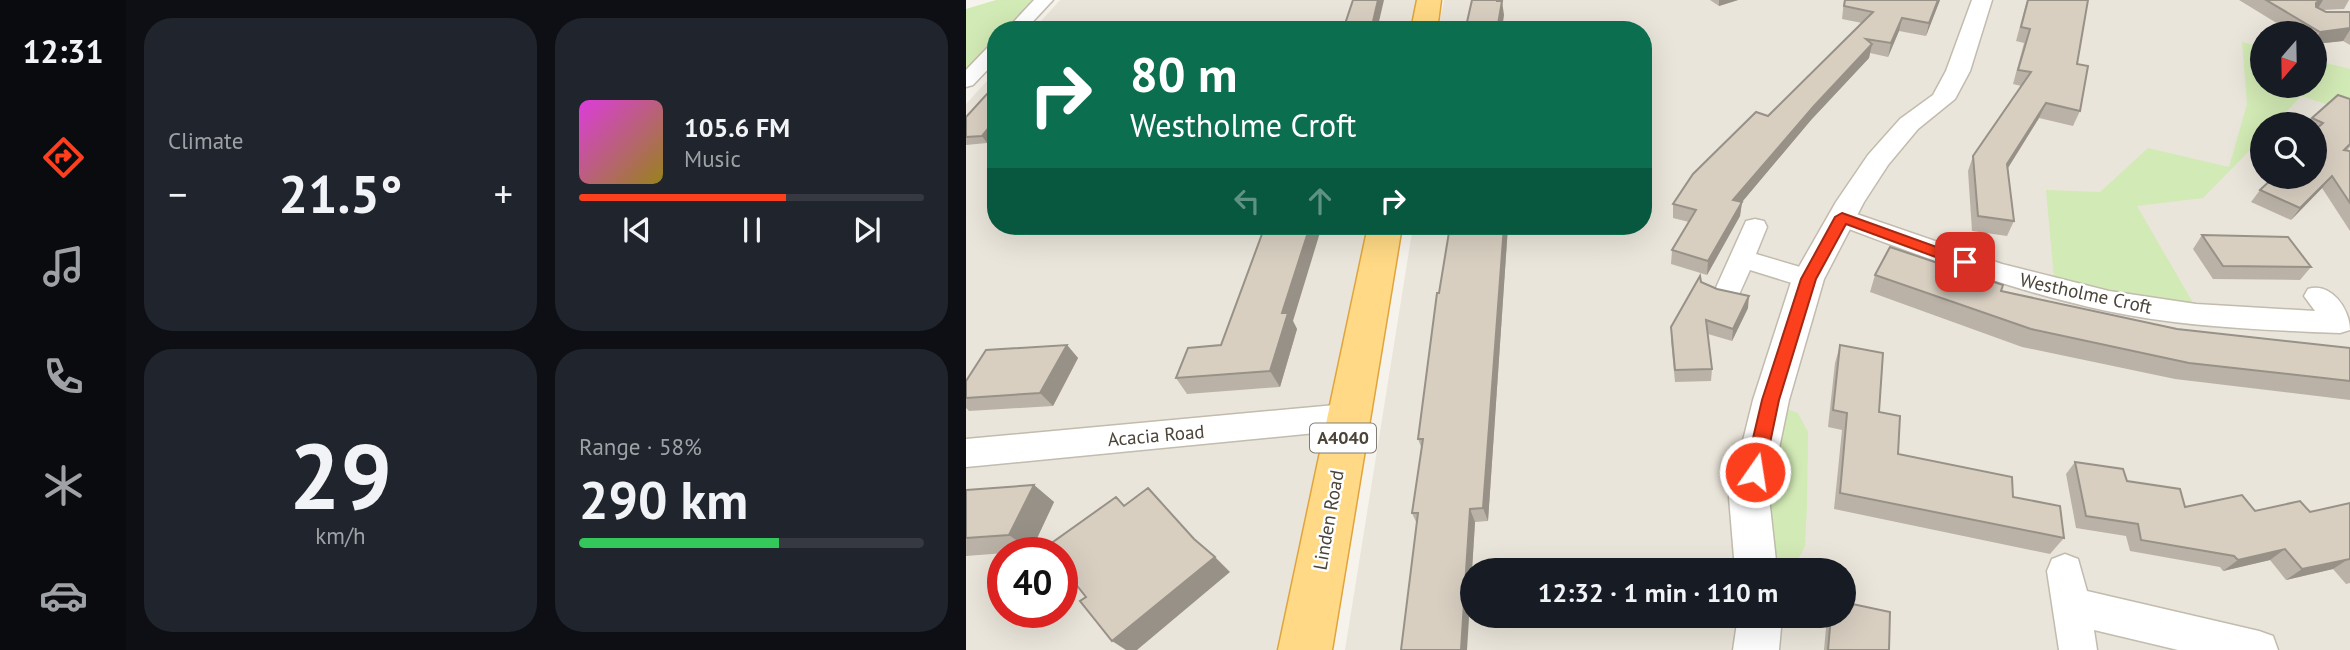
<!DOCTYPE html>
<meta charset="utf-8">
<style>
body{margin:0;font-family:"PT Sans",sans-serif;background:#20242c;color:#f1f3f6;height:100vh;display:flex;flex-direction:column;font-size:26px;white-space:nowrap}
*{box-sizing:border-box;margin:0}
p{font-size:23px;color:#9ea1a6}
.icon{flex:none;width:38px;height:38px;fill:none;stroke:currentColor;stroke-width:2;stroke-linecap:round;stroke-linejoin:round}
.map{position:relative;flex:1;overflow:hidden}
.sheet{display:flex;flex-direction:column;gap:18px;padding:18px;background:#0d0f14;width:840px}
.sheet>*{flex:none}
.guide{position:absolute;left:21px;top:21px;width:665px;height:214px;border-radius:28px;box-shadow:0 7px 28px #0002;background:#0b6e4f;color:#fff;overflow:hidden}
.needle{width:46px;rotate:200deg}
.controls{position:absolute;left:1284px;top:21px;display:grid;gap:14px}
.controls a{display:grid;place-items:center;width:77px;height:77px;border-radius:50%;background:#171b24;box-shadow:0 7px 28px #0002;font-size:35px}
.speed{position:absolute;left:21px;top:537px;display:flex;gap:14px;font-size:35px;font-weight:700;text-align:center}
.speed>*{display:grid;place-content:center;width:91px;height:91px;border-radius:50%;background:#171b24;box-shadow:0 7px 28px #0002;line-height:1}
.speed .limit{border:10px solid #d22;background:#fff;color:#111}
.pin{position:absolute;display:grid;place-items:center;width:60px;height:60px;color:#fff;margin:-30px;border-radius:14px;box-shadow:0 4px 10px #0006}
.me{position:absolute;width:77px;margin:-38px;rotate:13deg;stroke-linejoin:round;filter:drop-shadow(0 0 5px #0008)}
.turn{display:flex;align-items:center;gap:24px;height:147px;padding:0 28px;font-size:32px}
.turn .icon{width:91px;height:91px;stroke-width:2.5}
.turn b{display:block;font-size:49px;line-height:60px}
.lanes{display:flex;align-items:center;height:66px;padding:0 28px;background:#0003;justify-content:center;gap:35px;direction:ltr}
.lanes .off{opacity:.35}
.big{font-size:52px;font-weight:700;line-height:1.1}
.sheet .widget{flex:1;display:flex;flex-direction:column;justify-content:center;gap:10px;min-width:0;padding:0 24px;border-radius:28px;background:#20242c}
.sheet .dial{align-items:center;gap:0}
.dial b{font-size:91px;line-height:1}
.song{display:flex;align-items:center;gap:21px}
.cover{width:84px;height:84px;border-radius:10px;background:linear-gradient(135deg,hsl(300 70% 55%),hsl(50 70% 35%))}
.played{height:7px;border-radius:4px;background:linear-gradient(90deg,#fc3f1d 60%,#363941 60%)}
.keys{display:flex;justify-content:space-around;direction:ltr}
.heat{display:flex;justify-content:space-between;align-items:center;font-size:38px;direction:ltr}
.charge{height:10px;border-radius:5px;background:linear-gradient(90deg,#34c759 58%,#363941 0)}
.sheet .tiles{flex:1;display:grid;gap:18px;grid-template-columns:repeat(2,1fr)}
.trip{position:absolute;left:494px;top:558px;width:396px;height:70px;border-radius:35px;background:#171b24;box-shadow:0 7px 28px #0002;font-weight:700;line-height:70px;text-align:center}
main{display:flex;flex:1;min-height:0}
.dock{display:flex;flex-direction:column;width:126px;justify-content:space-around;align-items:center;background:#090b0e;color:#9ea1a6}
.dock .icon{width:49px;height:49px}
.dock .current{color:#fc3f1d}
.dock b{font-size:32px;color:#f1f3f6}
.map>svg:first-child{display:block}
</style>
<main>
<nav class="dock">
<b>12:31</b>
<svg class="icon current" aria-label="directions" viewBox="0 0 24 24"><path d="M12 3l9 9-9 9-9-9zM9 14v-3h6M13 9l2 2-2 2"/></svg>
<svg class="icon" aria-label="music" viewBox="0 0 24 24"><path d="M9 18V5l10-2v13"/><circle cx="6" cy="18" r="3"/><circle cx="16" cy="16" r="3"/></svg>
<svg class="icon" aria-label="phone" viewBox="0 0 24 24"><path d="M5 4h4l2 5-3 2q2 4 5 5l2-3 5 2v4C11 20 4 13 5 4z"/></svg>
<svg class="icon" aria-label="climate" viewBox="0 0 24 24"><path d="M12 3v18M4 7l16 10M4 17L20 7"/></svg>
<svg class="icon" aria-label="car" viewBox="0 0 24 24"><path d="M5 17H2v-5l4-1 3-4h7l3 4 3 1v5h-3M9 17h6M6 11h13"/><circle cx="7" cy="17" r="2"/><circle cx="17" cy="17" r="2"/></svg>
</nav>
<section class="sheet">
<div class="tiles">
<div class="widget"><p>Climate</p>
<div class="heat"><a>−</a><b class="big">21.5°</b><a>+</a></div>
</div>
<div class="widget">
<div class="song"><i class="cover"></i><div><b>105.6 FM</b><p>Music</p></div></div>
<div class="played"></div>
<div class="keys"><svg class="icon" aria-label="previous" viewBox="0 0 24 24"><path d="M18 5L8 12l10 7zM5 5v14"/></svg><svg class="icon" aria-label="pause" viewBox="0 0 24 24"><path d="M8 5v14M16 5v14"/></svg><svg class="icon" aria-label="next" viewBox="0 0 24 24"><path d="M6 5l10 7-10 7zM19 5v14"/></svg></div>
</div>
<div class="widget dial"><b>29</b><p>km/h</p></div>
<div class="widget"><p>Range · 58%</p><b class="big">290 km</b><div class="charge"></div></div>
</div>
</section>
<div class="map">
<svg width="1384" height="650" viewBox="0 0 1384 650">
<rect width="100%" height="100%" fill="#f6f3ec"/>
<g fill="#eae5da" fill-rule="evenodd">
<polygon points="94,0 453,0 447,30 67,30"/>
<path d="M478,0h906v650h-1005l68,-424h230v-196h-205zM1297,33h52v53h-52zM1297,124h52v53h-52zM506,570h371v46h-371z"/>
<path d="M30,71v155h380l-87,424h-323v-546zM37,553h59v59h-59z"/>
</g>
<g fill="#d2eab5">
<polygon points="30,0 77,0 48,30 30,30 30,49 0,80 0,9"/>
<polygon points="1276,42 1297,47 1297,86 1349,86 1349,60 1384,69 1384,112 1335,96 1309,124 1297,124 1297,137 1237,198 1171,206 1233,313 1089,289 1080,190 1134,192 1182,148 1263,167 1281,104"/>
<polygon points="806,404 832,413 842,432 841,505 839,546 827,570 794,570 786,497"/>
</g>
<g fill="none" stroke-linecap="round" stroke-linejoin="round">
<g stroke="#c2bbae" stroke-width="3">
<g id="minor">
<polygon points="68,0 87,0 59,30 40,30"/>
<polygon points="30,44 30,61 7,85 0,87 0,70 23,46"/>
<path d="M876,209l160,55 107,27 87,13 119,7 -11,-15 4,-7c23,-7 42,20 42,41l-10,3c-78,-3 -157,-6 -233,-22 -94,-20 -184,-54 -274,-88l-3,-6 3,-6z"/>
<polygon points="789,219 798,221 801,227 790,254 851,272 855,279 851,286 842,288 784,270 771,299 761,302 751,299 748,292 780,221"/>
<polygon points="380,404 391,408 396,417 391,426 380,430 0,467 0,439"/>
<polygon points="1099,554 1112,559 1121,591 1293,631 1307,636 1312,650 1212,650 1128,630 1131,650 1093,650 1081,571 1086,559"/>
</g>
</g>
<g stroke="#c2bbae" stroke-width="3">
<g id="tertiary">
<polygon points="1006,0 1026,0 1004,71 989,99 952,129 922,165 898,202 858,279 823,400 803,497 811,570 769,570 763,497 787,400 826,279 870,202 902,155 934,119 967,95 980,71"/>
<polygon points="772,616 816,616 813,650 767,650"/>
</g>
</g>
<g stroke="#e0a43c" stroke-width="3">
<g id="trunk">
<polygon points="451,0 475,0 471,30 445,30"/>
<polygon points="402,226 436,226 366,650 312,650"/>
</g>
</g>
<use href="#minor" fill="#fff" fill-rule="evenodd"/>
<use href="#tertiary" fill="#fff" fill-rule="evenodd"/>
<use href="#trunk" fill="#ffd985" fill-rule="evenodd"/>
</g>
<g fill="#bab2a6">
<polygon points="744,0 772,0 753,6"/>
<polygon points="878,0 974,0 960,36 933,31 922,57 904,53 903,58 845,120 776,202 774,216 741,275 705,264 706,250 723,222 707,218 707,204 802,116 896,23 876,19"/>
<polygon points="1061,0 1122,0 1111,64 1114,111 1107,126 1073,118 1042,168 1048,221 1041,236 1006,231 1002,171 1007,156 1055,86 1047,84 1058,43 1050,41"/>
<polygon points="1273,0 1383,0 1378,9 1355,10 1360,12 1384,12 1384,45 1377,41 1349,44 1349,33 1327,33"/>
<polygon points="30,84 30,132 21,143 0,145 0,117"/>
<polygon points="1384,99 1384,147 1380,151 1384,151 1384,231 1356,188 1325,220 1285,202 1294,190 1349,177 1349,124 1342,124 1346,118"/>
<polygon points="484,226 542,226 522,521 509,522 506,570 450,522 446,513 456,449 452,439"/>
<polygon points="1236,235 1345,267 1334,280 1247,279 1227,249"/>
<polygon points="909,275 1035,291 1211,329 1384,348 1384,400 1209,379 1056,347 904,292"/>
<polygon points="735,282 782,308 766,341 742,334 746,369 745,381 709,382 705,340 705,327"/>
<polygon points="327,321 331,329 314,387 221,394 210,378 255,345"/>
<polygon points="101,345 112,358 87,406 3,411 0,408 0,381"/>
<polygon points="874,345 913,412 932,454 1047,497 1098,538 1084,554 868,509 876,430 862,427 869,363"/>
<polygon points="1109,462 1161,481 1219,507 1289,511 1344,512 1384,503 1384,583 1380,584 1367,569 1320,580 1304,560 1257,571 1254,567 1164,551 1160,536 1110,528 1100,474"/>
<polygon points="68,485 88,502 65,551 0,556 0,490"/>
<polygon points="861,616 877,616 923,650 858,650"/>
</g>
<g fill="#979187">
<polygon points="412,0 418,0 411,30 405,30"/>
<polygon points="753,0 772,0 753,6"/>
<polygon points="972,0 974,0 960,36 963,23"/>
<polygon points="1354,0 1357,0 1351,10 1342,15 1350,3"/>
<polygon points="536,1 538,15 536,30 531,30"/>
<polygon points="936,18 933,31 922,57 925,43"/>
<polygon points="1384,28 1384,30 1377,41 1349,44 1349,40 1354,32"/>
<polygon points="906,44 903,58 845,120 776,202 774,216 741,275 742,261 767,200 848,106"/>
<polygon points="1080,103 1073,118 1035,179 1041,164"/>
<polygon points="30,119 30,132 21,143 16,136"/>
<polygon points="1366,176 1356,188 1325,220 1334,208"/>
<polygon points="344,226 356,226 327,321 331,329 314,387 304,371 316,313"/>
<polygon points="538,226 542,226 522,521 517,508"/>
<polygon points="783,296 782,308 766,341 767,329"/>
<polygon points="101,345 112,358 87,406 74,393"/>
<polygon points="68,485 88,502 65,551 43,535"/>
<polygon points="504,509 509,522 501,650 495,650"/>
<polygon points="1319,549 1304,560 1257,571 1272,560"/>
<polygon points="249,557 264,572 171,650 160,650 146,641"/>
<polygon points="1384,558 1367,569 1320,580 1336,569"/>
</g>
<g fill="#d8cfc1" stroke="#979187" stroke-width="2">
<polygon points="387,0 412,0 405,30 377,30"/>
<polygon points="506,0 531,0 531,1 536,1 531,30 504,30 505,22 501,22"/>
<polygon points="879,0 972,0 963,23 936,18 925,43 900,39 906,44 848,106 767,200 776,202 742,261 706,250 730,210 707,204 727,174 790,112 802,116 907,12 878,6"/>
<polygon points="1062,0 1122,0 1111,64 1122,66 1114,111 1080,103 1041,164 1048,221 1012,216 1007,156 1065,72 1052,70 1064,29 1055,27"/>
<polygon points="1300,0 1354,0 1350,3 1350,7 1360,12 1384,12 1384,28 1354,32"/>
<polygon points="30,84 30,119 16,136 0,137 0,117"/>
<polygon points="1372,95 1384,99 1384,144 1378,150 1384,151 1384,203 1366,176 1334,208 1294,190 1308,177 1349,177 1349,130 1357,123 1346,118"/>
<polygon points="299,226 344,226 316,313 322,313 304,371 210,378 222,348 255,345"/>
<polygon points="484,226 538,226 517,508 504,509 495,650 435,650 452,513 446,513 457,439 452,439 471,293 473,293"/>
<polygon points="1236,235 1322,237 1345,267 1257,266"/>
<polygon points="924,247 1037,285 1035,291 1211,329 1384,348 1384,381 1223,363 1065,329 909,275"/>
<polygon points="734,276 735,282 751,289 783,296 767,329 740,320 746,369 709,370 705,327"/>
<polygon points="101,345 74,393 0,398 0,381 20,350"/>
<polygon points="874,345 917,353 913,412 934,416 932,454 1046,477 1047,497 1094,506 1098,538 874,493 881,413 867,410"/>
<polygon points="1109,462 1157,469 1161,481 1214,489 1219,507 1276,495 1289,511 1334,501 1344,512 1384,503 1384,559 1336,569 1319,549 1272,560 1268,556 1175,540 1172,524 1120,516"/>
<polygon points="68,485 43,535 0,538 0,490"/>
<polygon points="182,488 228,539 249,557 146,641 114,601 120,597 96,567 96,553 85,553 80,547 150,497 158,506"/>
<polygon points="877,602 924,612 923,650 862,650 865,616 877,616"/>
</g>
<polygon fill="#fc3f1d" stroke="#a42913" stroke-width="2" points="876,213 1004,259 1007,262 999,268 994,266 880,224 850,279 813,400 798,472 795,478 782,478 779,472 796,400 835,279 869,217"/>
<g text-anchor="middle" stroke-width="5" stroke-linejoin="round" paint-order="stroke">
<rect fill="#fff" stroke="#817c74" stroke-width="2" x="344" y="423.5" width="66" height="29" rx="5"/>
<g font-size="18" font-weight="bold" fill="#4b4439">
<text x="377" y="444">A4040</text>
</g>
<g font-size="19" fill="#4b4439" stroke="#fff">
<text transform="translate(1120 293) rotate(12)" y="7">Westholme Croft</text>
<text transform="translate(190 435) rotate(-5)" y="7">Acacia Road</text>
<text transform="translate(362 520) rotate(-80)" y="7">Linden Road</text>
</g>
</g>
</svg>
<div class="controls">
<a><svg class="needle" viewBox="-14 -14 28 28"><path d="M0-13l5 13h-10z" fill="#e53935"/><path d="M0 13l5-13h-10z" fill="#9ea1a6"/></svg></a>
<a><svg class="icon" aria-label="search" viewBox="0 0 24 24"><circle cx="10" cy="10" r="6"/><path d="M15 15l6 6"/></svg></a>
</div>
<div class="speed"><div class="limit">40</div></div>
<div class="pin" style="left:999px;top:262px;background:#d93025"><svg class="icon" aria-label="arrive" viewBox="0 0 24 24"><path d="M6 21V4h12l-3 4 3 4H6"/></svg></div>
<svg class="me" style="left:789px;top:472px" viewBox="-20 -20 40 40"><circle r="17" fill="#fc3f1d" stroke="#fff" stroke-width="3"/><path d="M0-11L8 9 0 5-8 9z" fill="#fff"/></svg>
<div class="trip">12:32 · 1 min · 110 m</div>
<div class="guide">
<div class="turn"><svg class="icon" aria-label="right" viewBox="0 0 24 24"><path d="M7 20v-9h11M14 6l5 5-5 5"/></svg><div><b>80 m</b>Westholme Croft</div></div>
<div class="lanes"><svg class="icon off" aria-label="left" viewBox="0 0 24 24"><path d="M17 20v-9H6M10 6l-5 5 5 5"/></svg><svg class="icon off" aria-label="ahead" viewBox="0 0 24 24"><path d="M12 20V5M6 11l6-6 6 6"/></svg><svg class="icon" aria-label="right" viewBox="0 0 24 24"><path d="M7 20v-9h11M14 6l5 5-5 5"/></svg></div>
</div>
</div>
</main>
